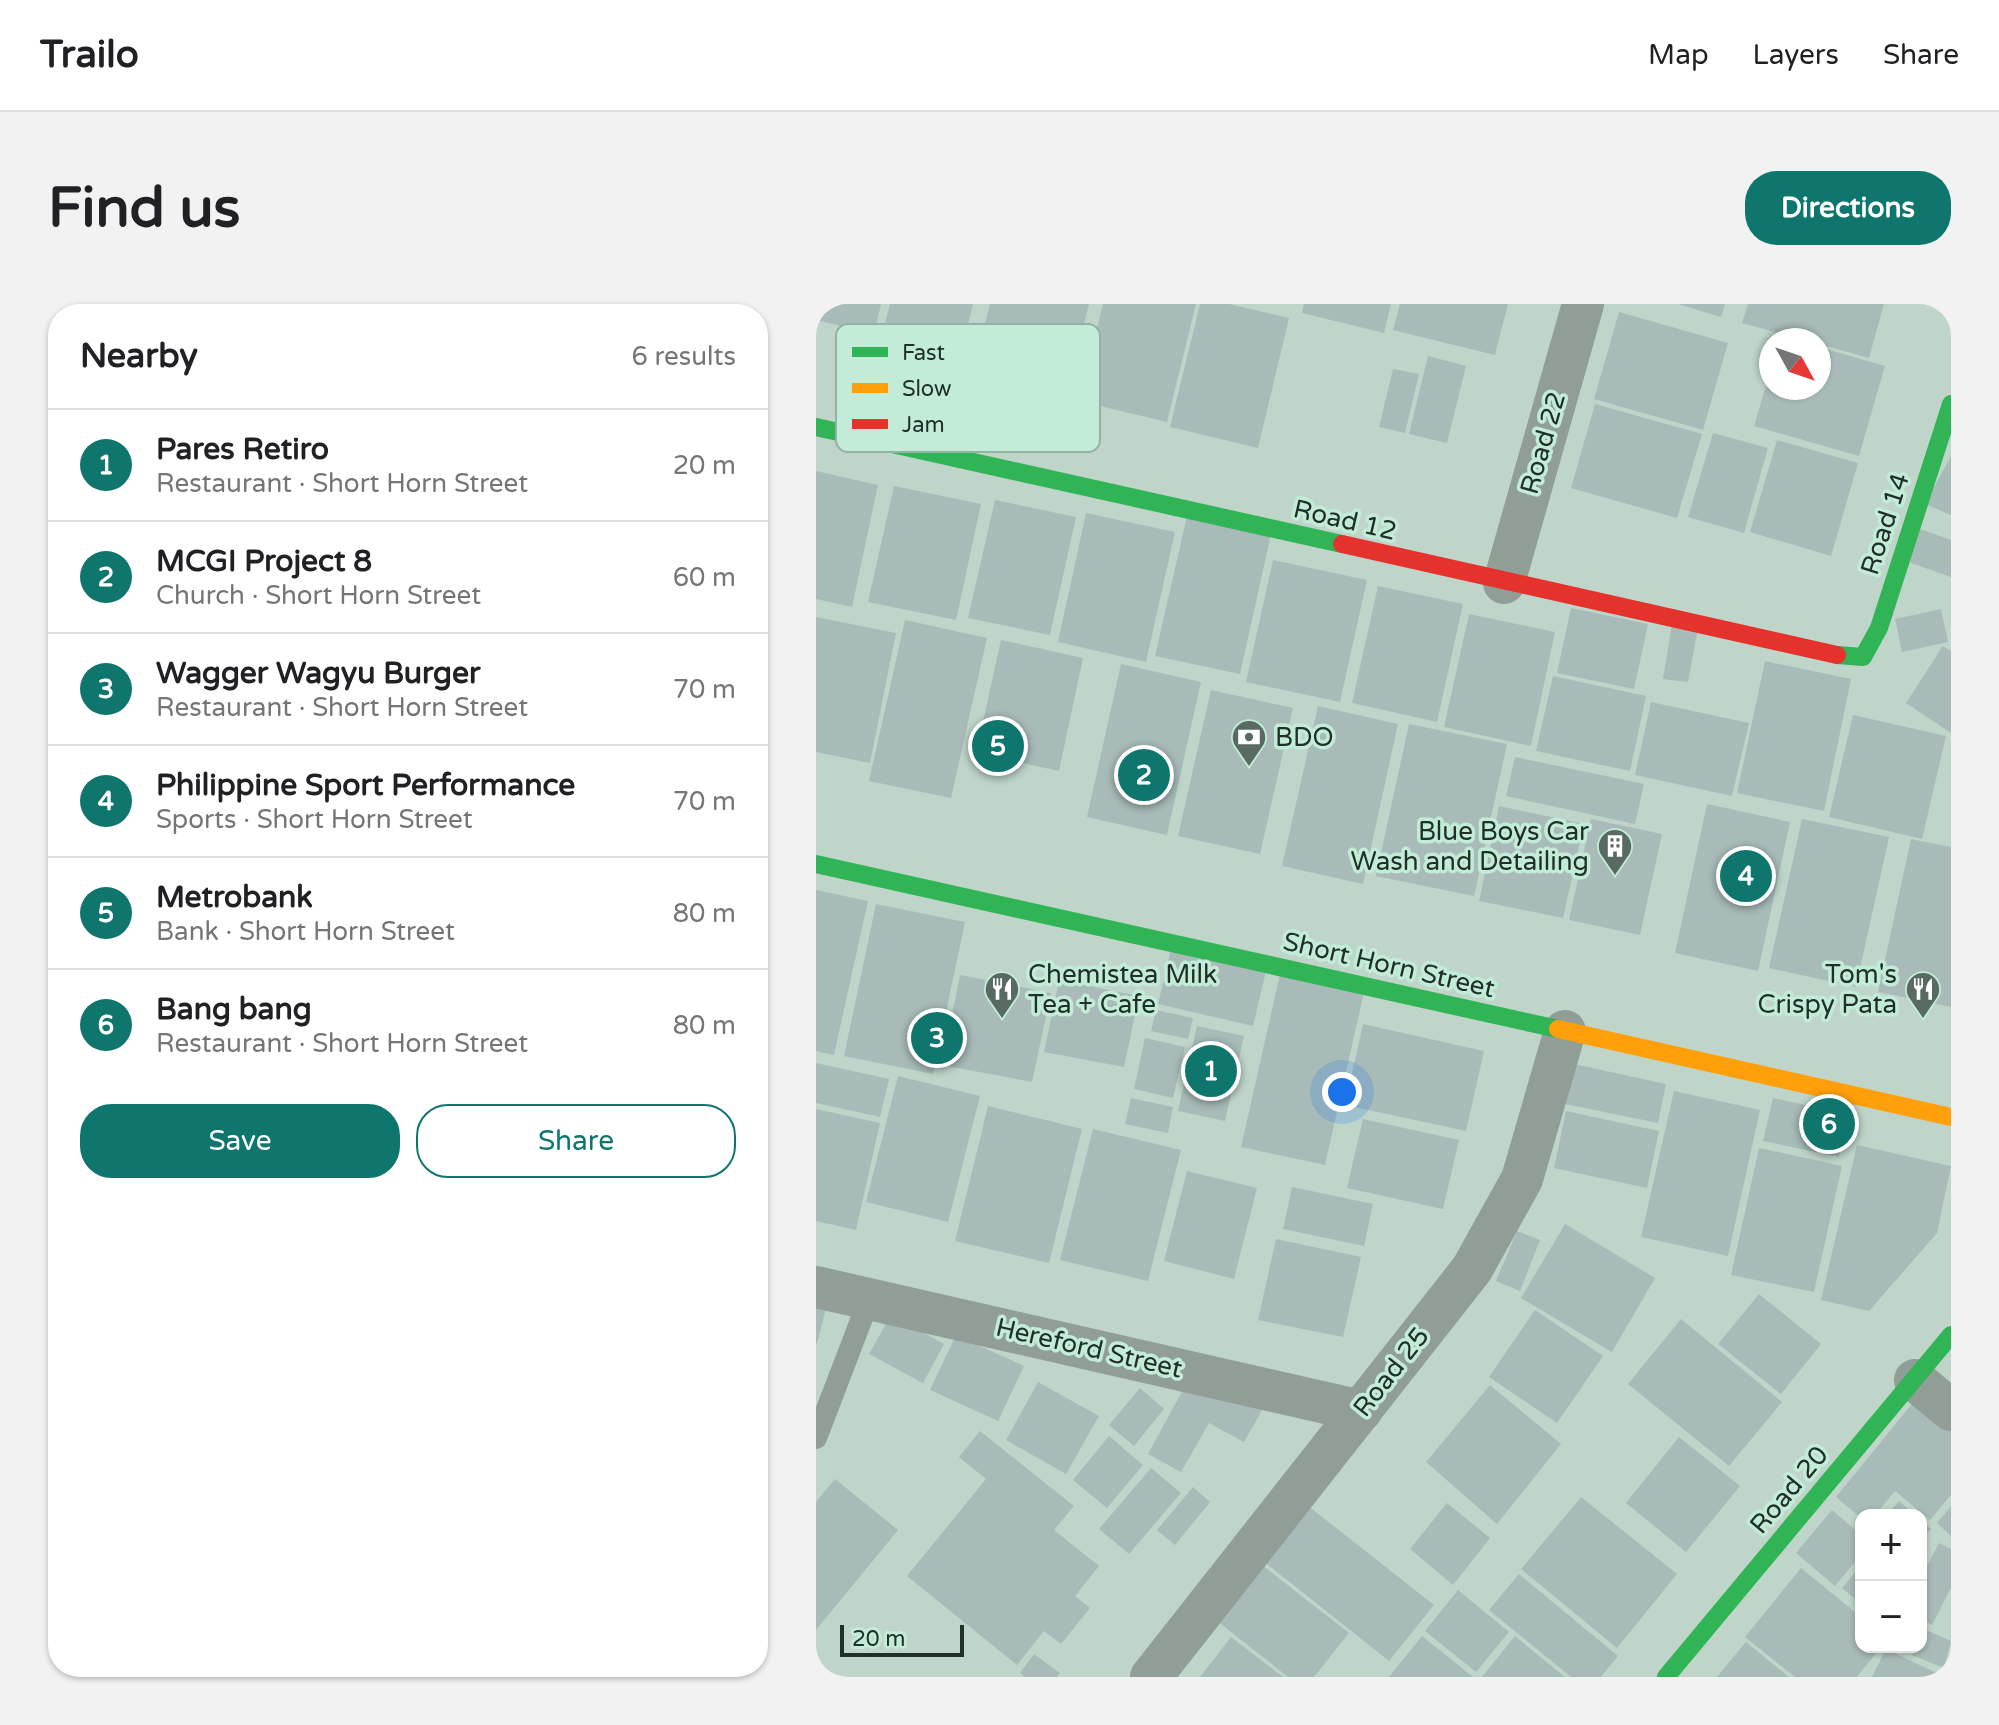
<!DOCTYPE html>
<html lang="en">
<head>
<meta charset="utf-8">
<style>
  :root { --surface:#fff; --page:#f2f2f2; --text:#202124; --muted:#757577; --line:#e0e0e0; --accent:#0f766e }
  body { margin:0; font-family:"Varela Round",sans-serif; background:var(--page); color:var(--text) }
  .controls { position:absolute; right:24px; bottom:24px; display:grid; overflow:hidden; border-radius:16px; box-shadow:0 2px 6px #0004 }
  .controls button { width:72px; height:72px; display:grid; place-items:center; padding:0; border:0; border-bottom:2px solid var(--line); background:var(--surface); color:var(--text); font:40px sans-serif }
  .compass { position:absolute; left:943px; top:24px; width:72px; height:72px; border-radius:50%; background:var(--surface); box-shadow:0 2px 6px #0004; rotate:130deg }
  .scale { position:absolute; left:24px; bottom:20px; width:124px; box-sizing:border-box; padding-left:8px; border:4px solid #203028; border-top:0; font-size:22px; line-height:28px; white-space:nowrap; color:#203028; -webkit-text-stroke:6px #c2ecd7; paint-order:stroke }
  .you { position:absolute; left:526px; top:788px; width:28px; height:28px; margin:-20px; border:6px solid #fff; border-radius:50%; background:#1a73e8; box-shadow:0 0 0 12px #1a73e833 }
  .badge { display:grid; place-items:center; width:52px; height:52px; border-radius:50%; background:var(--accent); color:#fff; font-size:26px; font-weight:700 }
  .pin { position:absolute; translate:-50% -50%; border:4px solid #fff; box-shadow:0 2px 8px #0006 }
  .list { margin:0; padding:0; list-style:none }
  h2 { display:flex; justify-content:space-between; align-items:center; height:104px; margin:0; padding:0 32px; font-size:34px }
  h2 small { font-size:26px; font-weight:400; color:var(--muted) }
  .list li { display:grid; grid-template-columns:52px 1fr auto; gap:24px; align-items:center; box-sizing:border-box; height:112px; padding:0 32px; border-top:2px solid var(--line) }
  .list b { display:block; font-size:30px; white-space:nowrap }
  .list p { margin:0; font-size:26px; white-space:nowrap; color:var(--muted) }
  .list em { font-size:26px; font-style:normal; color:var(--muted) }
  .actions { display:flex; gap:16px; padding:24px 32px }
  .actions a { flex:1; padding:18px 0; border:2px solid var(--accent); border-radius:32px; text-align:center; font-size:28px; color:var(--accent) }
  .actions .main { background:var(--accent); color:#fff }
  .map { position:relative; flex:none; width:1135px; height:1373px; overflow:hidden; border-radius:32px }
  header { display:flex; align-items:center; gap:48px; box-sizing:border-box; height:112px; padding:0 40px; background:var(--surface); border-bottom:2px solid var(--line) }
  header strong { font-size:38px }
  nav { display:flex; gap:44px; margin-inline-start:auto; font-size:28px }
  .intro { display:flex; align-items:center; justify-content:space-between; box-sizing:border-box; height:192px; padding:0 48px }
  h1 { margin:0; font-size:56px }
  .button { padding:20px 36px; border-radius:32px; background:var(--accent); color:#fff; font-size:28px; font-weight:700 }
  main { display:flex; gap:48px; padding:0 48px }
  aside { flex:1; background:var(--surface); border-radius:32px; box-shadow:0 2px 6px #0004 }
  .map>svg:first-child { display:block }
  .building { fill:#a8bbb8 }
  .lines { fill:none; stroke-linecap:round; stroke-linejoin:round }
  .lane { stroke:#919e97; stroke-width:22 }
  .street { stroke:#919e97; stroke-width:42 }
  .fast { stroke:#30b455; stroke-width:18 }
  .slow { stroke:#ff9f0a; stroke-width:18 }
  .jam { stroke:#e5322d; stroke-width:18 }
  .labels { text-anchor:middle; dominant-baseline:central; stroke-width:7; stroke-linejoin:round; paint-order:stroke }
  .street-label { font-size:26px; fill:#203028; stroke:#c2ecd7 }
  .poi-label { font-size:26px; fill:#203028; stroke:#c2ecd7; text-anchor:start }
  .key { fill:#c2ecd7; stroke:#91b4a2; stroke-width:2 }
  .key-label { font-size:22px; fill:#203028 }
</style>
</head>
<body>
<header>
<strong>Trailo</strong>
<nav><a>Map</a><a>Layers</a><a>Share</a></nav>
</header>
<div class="intro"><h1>Find us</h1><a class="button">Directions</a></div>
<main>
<aside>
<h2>Nearby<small>6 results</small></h2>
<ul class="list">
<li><span class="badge">1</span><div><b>Pares Retiro</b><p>Restaurant · Short Horn Street</p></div><em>20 m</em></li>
<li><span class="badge">2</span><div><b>MCGI Project 8</b><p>Church · Short Horn Street</p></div><em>60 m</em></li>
<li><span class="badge">3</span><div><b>Wagger Wagyu Burger</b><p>Restaurant · Short Horn Street</p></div><em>70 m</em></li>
<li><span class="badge">4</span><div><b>Philippine Sport Performance</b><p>Sports · Short Horn Street</p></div><em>70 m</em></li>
<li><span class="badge">5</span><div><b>Metrobank</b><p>Bank · Short Horn Street</p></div><em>80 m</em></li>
<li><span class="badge">6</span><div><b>Bang bang</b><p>Restaurant · Short Horn Street</p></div><em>80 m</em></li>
</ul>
<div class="actions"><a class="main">Save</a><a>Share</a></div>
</aside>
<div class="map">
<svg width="1135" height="1373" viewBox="0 0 1135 1373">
  <rect width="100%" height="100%" fill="#bfd5ca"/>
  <!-- building -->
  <g class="building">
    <polygon points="0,0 65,0 58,30 0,16"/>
    <polygon points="74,0 157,0 145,49 66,31"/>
    <polygon points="174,0 273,0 250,95 156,72"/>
    <polygon points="287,0 380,0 351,118 263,97"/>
    <polygon points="384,0 413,0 473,14 442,144 354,123"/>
    <polygon points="488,0 575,0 568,29 486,9"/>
    <polygon points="584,0 692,0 679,51 577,26"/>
    <polygon points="862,0 909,0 905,13"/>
    <polygon points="932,0 1068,0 1053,54 1003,40 1003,36 988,36 926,19"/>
    <polygon points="803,8 912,39 887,126 778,95"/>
    <polygon points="1003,43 1069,62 1043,152 938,122 954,68 955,84 1003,84"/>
    <polygon points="612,52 650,62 631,139 593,130"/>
    <polygon points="577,65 603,70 589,129 563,123"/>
    <polygon points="779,100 886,130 861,214 755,184"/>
    <polygon points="897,129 952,144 928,229 872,213"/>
    <polygon points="961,136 1042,159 1015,252 934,228"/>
    <polygon points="1135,152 1135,211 1109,200"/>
    <polygon points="0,167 62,181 36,303 0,295"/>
    <polygon points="78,182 165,200 140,316 52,298"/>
    <polygon points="179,196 260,213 234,331 152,314"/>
    <polygon points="270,209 359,228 330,358 242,338"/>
    <polygon points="371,212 455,230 424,370 339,352"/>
    <polygon points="1104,225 1135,236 1135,273 1092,258"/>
    <polygon points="457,256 551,276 524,398 430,378"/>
    <polygon points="562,282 647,300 621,418 536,399"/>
    <polygon points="755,304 832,320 818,385 741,369"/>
    <polygon points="1125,305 1132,338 1086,348 1079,315"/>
    <polygon points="653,310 739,328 715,442 628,423"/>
    <polygon points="0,313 80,329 54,459 0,448"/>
    <polygon points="89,316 171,334 135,494 53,477"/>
    <polygon points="856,320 882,324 872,378 847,375"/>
    <polygon points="185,336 267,354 243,467 160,449"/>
    <polygon points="1127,342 1135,347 1135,429 1090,399"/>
    <polygon points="949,357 1035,375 1008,507 921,489"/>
    <polygon points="305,360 385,378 351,531 271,513"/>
    <polygon points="737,372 830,392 814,467 720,447"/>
    <polygon points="395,386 477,404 444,550 362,532"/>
    <polygon points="835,398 933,419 916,492 819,471"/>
    <polygon points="502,402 582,420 547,580 466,562"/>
    <polygon points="1037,411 1130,432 1106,535 1013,513"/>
    <polygon points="593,420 691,440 658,592 560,572"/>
    <polygon points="699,453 828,480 819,520 690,492"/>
    <polygon points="891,500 974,518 942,667 859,649"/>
    <polygon points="683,502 768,520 747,614 663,597"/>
    <polygon points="775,515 846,530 824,631 753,616"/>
    <polygon points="986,515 1073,533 1040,683 953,664"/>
    <polygon points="1095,535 1135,543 1135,703 1062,688"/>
    <polygon points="0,586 52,597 18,751 0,747"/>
    <polygon points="60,600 149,618 117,770 28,752"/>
    <polygon points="356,641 451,663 437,722 342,700"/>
    <polygon points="464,670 548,688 509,861 425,843"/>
    <polygon points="144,671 235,689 216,778 126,761"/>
    <polygon points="243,676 323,692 308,763 228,748"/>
    <polygon points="340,706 377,714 372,735 335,727"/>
    <polygon points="547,720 668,747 650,827 529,801"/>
    <polygon points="381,722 428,732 409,817 362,807"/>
    <polygon points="329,734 369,743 357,794 318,785"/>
    <polygon points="0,759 73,775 64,813 0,799"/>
    <polygon points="758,760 850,780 842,819 749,800"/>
    <polygon points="82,772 164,792 132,918 50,898"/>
    <polygon points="858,787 944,806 912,952 825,933"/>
    <polygon points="315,794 357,803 352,829 309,820"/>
    <polygon points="957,794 1032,810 1023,853 947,837"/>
    <polygon points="172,802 266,825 233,959 139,937"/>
    <polygon points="0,805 64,819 40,926 0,917"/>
    <polygon points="750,807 843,827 831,884 738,864"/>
    <polygon points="547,815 643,836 627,905 531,884"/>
    <polygon points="277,825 365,846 332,977 244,956"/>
    <polygon points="1041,841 1135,862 1121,929 1053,1007 1005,996"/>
    <polygon points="943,844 1026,862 998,988 915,971"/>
    <polygon points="371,867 441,884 418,975 348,957"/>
    <polygon points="476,883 557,900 548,942 467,925"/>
    <polygon points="749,920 839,974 796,1048 705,994"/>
    <polygon points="701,927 724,936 704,987 680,977"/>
    <polygon points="460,935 545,953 527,1033 442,1016"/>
    <polygon points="0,985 14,988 1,1040 0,1039"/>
    <polygon points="943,990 1005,1040 965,1090 902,1040"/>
    <polygon points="719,1006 787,1052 741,1119 673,1073"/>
    <polygon points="75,1011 128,1040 107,1079 53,1050"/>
    <polygon points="865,1015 966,1098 913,1162 812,1080"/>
    <polygon points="140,1031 208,1062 182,1117 114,1086"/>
    <polygon points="374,1073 448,1103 428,1138 393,1119 365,1168 332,1150"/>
    <polygon points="222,1078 283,1112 250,1170 190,1136"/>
    <polygon points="1113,1079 1135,1097 1135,1191 1114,1216 1079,1187 1059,1211 1045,1214 1020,1193"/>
    <polygon points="674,1081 745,1140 681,1220 610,1158"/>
    <polygon points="324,1084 348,1105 318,1142 293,1121"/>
    <polygon points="164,1127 258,1202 238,1226 283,1262 259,1292 274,1304 245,1340 228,1327 201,1361 91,1272 170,1175 143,1153"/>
    <polygon points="293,1132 327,1161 291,1204 257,1176"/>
    <polygon points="863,1133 924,1182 870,1248 810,1199"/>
    <polygon points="335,1164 365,1189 313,1250 283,1225"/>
    <polygon points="19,1175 82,1226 0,1326 0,1198"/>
    <polygon points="377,1183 394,1198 359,1241 341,1226"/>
    <polygon points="765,1193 861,1270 801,1344 705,1265"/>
    <polygon points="1083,1197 1099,1211 1071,1211"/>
    <polygon points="631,1199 674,1234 637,1281 594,1245"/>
    <polygon points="491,1201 618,1301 573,1357 447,1257"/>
    <polygon points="1135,1202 1135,1232 1121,1219"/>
    <polygon points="1016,1206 1045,1231 1045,1251 1019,1282 980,1249"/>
    <polygon points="1105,1216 1115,1225 1105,1237"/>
    <polygon points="1123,1239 1135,1245 1135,1284 1116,1321 1105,1315 1105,1274"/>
    <polygon points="441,1257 533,1329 498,1373 472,1373 396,1313"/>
    <polygon points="1045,1261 1045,1300 1026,1284"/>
    <polygon points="985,1264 1045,1313 1045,1343 1065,1343 1041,1373 979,1373 929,1333"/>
    <polygon points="703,1270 802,1352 785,1373 755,1373 673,1306"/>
    <polygon points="642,1286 693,1328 660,1368 609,1327"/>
    <polygon points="1108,1325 1135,1337 1128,1364 1096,1351 1100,1343 1105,1343"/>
    <polygon points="606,1332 657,1373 573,1373"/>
    <polygon points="699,1332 749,1373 666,1373"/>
    <polygon points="415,1333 467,1373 384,1373"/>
    <polygon points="930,1338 973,1373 901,1373"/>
    <polygon points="1070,1345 1129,1373 1056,1373"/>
    <polygon points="218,1350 244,1369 241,1373 209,1373 204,1369"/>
  </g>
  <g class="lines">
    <!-- lane -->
    <polyline class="lane" points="0,1134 54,993"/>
    <!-- street -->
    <g class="street">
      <polyline points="688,279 767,0"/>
      <polyline points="0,983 545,1107"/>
      <polyline points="1099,1076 1135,1106"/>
      <polyline points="335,1373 656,965 706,875 749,727"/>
    </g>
    <!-- fast -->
    <g class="fast">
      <polyline points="0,123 526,240"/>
      <polyline points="1021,351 1047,353 1063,324 1135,100"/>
      <polyline points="0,560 742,725"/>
      <polyline points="850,1373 1135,1031"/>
    </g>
    <!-- slow -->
    <polyline class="slow" points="742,725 1135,813"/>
    <!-- jam -->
    <polyline class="jam" points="526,240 1021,351"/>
  </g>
  <!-- icons -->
  <defs>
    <g id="bank-pin" transform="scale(1.8)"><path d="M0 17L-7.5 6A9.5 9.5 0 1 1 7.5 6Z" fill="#586a61" stroke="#c2ecd7"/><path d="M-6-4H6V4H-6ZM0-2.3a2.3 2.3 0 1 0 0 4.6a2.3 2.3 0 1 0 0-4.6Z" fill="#fff"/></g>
    <g id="building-pin" transform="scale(1.8)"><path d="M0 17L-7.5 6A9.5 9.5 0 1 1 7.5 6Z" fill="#586a61" stroke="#c2ecd7"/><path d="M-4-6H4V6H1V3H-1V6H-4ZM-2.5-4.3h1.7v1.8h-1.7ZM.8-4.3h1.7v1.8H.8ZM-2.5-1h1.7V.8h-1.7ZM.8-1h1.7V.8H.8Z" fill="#fff"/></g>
    <g id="restaurant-pin" transform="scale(1.8)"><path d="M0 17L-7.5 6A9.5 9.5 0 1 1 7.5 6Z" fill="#586a61" stroke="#c2ecd7"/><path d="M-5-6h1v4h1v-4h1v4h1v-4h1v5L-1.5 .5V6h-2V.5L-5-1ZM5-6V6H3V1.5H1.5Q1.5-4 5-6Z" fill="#fff"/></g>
  </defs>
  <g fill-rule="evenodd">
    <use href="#bank-pin" x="433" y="433"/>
    <use href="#building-pin" x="799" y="542"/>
    <use href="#restaurant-pin" x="186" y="685"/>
    <use href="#restaurant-pin" x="1107" y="685"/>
  </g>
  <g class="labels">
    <!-- street labels -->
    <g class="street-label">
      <text transform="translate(727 139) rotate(-74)">Road 22</text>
      <text transform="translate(529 216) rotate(13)">Road 12</text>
      <text transform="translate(1069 220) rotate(-72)">Road 14</text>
      <text transform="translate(573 661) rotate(13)">Short Horn Street</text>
      <text transform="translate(273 1044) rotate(13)">Hereford Street</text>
      <text transform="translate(575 1068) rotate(-52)">Road 25</text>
      <text transform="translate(973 1186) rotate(-50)">Road 20</text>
    </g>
    <!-- poi labels -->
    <g class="poi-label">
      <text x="459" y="433">BDO</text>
      <text x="773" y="527" text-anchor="end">Blue Boys Car<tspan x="773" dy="30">Wash and Detailing</tspan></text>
      <text x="212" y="670">Chemistea Milk<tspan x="212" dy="30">Tea + Cafe</tspan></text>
      <text x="1081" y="670" text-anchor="end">Tom's<tspan x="1081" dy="30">Crispy Pata</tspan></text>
    </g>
  </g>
  <!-- legend -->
  <rect x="20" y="20" width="264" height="128" rx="12" class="key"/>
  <rect x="36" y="43" width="36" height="10" fill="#30b455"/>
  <rect x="36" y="79" width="36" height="10" fill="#ff9f0a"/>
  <rect x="36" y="115" width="36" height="10" fill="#e5322d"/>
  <g class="key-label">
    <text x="86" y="56">Fast</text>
    <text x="86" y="92">Slow</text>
    <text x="86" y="128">Jam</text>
  </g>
</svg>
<div class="controls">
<button>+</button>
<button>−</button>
</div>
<svg class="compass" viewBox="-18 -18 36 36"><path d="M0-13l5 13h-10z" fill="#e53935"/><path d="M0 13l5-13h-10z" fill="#757577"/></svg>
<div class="scale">20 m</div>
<div class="you"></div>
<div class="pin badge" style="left:395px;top:767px">1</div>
<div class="pin badge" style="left:328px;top:471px">2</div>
<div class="pin badge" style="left:121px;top:734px">3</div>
<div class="pin badge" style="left:930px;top:572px">4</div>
<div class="pin badge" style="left:182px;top:442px">5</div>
<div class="pin badge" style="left:1013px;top:820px">6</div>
</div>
</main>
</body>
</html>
